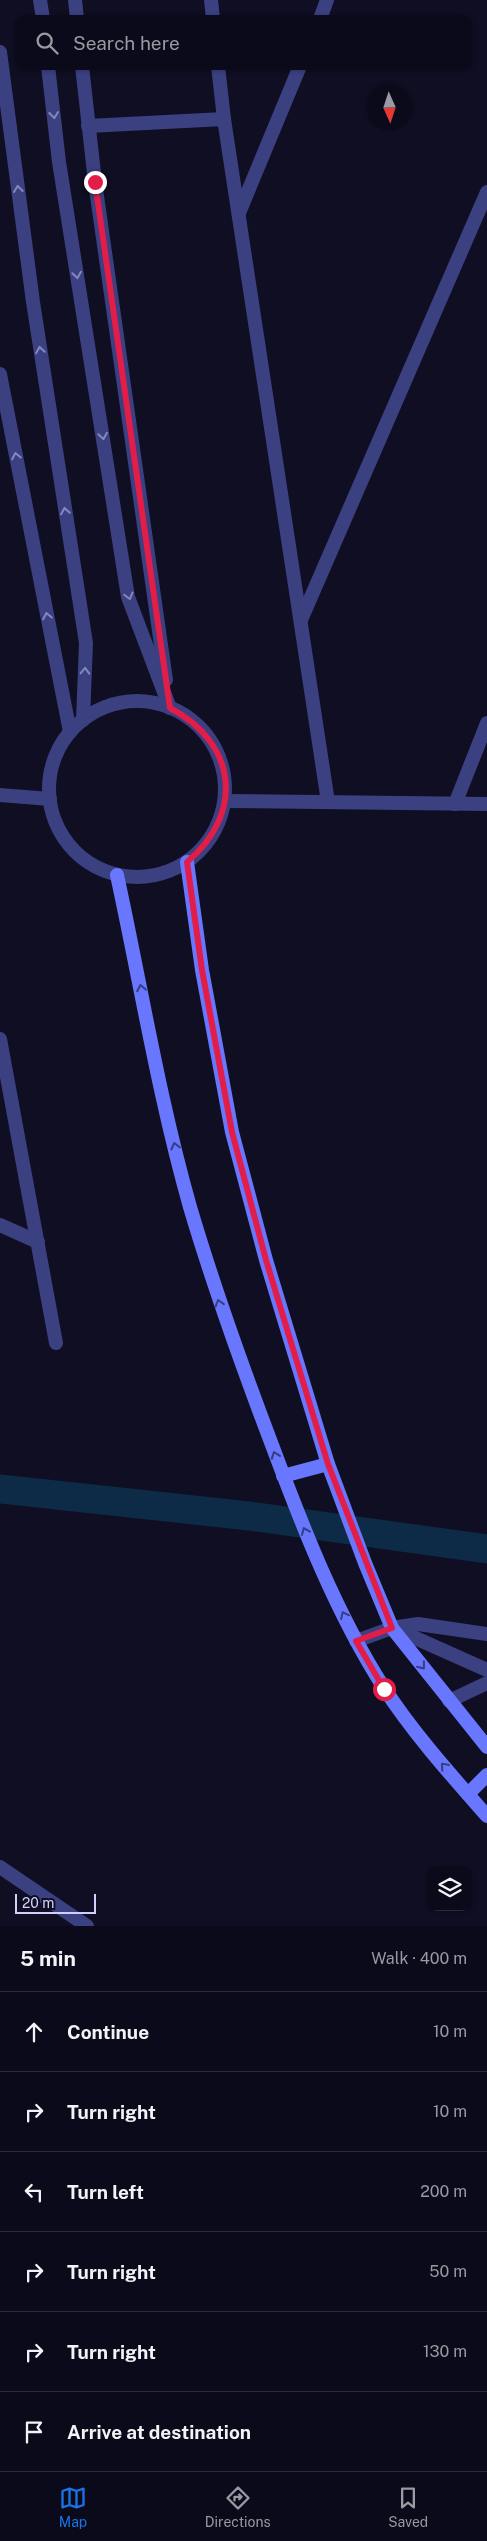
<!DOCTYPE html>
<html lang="en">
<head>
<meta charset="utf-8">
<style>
  :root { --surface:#0b0a1a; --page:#141323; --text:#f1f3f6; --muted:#9a9aa2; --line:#2b2b39; --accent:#1a73e8 }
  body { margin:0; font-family:"Public Sans",sans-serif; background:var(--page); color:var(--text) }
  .controls { position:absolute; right:15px; bottom:15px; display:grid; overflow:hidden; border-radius:10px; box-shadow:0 1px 4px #0004 }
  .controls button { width:45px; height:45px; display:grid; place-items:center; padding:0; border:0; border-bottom:1px solid var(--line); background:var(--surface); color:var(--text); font:25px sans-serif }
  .compass { position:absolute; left:367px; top:85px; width:45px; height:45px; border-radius:50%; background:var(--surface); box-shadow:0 1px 4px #0004; rotate:177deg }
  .scale { position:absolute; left:15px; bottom:12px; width:81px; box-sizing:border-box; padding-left:5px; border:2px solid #d0d0fe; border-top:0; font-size:14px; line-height:18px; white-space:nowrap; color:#d0d0fe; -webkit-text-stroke:4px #0f0e22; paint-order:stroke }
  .stop { position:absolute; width:15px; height:15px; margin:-11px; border:4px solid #e11d48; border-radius:50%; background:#fff }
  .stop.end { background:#e11d48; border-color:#fff; box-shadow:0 1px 5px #0008 }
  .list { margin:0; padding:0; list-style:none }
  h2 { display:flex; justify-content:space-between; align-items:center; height:65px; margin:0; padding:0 20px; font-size:21px }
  h2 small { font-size:16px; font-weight:400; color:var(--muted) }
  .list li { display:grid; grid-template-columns:32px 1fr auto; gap:15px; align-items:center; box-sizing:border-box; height:80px; padding:0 20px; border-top:1px solid var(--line) }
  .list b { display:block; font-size:19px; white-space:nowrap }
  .list em { font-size:16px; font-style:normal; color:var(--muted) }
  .icon { flex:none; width:28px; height:28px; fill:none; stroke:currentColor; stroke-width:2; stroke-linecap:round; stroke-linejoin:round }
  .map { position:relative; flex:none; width:487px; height:1926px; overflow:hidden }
  .search { position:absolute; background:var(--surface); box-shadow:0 1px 4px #0004; left:15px; right:15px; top:15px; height:55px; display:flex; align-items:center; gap:12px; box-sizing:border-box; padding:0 18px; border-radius:10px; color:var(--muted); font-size:19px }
  .sheet { height:545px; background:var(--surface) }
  nav { display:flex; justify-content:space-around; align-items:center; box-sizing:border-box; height:70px; border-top:1px solid var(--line); background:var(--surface); font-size:14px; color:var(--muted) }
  nav a { display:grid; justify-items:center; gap:2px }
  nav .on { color:var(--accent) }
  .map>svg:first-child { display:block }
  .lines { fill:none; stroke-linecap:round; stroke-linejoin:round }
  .canal { stroke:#0d2b47; stroke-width:29 }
  .minor { stroke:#3a4080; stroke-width:14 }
  .secondary { stroke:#6877fd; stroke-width:14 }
  .oneway { stroke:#8588bf }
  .oneway2 { stroke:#373d85 }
  .route { stroke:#e11d48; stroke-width:6 }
</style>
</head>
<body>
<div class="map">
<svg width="487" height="1926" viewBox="0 0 487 1926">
  <rect width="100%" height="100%" fill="#0f0e22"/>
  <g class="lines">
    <!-- canal -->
    <polyline class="canal" points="0,1489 249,1516 487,1549"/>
    <!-- minor -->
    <g class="minor">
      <polyline points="40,0 43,19"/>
      <polyline points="75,0 77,19"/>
      <polyline points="211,0 213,19"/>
      <polyline points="320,19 327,0"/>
      <polyline points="0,52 33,302 86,643 83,720"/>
      <polyline points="48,66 59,162 128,597 170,708"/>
      <polyline points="82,66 95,182 166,680"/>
      <polyline points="218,66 224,119 328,802"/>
      <polyline points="88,126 224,119"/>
      <polyline points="239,213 300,66"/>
      <polyline points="0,374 70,732"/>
      <polyline points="301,620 487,192"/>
      <circle cx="137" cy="789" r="88"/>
      <polyline points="0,795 50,799"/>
      <polyline points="225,801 487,804"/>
      <polyline points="455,804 487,723"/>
      <polyline points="0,1039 56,1343"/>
      <polyline points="0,1225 38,1242"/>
      <polyline points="393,1628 487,1670"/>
      <polyline points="356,1641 392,1628 418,1624 487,1634"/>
      <polyline points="449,1701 487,1683"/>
      <polyline points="0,1867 87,1926"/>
    </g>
    <!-- secondary -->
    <g class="secondary">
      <polyline points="187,862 202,970 232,1132 266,1260 328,1464 365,1563 392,1628 487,1747"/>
      <path d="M117,875C141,986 159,1098 190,1207C214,1288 242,1366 272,1445C303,1528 336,1613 384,1688C414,1734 451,1775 487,1816"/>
      <polyline points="283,1476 328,1464"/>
      <polyline points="468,1794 487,1775"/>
    </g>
  </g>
  <!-- one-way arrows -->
  <defs><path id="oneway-chevron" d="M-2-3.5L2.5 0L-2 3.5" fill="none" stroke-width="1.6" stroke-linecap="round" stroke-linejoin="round" transform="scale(1.25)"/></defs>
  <g class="oneway">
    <use href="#oneway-chevron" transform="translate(54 115) rotate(83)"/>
    <use href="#oneway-chevron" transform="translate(18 189) rotate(-97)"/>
    <use href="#oneway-chevron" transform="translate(77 275) rotate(81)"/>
    <use href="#oneway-chevron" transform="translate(40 350) rotate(-99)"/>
    <use href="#oneway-chevron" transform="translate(103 436) rotate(81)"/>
    <use href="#oneway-chevron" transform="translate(16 456) rotate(-101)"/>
    <use href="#oneway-chevron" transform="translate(65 511) rotate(-99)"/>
    <use href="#oneway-chevron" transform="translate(129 596) rotate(75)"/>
    <use href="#oneway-chevron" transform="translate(47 616) rotate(-101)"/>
    <use href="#oneway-chevron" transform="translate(85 671) rotate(-88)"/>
  </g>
  <g class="oneway2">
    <use href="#oneway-chevron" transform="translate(141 988) rotate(-101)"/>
    <use href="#oneway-chevron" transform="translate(175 1146) rotate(-104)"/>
    <use href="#oneway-chevron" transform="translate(219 1303) rotate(-107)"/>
    <use href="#oneway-chevron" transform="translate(275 1455) rotate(-110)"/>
    <use href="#oneway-chevron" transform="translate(305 1531) rotate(-113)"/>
    <use href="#oneway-chevron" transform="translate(344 1615) rotate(-116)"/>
    <use href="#oneway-chevron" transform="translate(422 1666) rotate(52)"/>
    <use href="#oneway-chevron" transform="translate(444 1766) rotate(-131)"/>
  </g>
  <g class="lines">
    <!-- route -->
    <path class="route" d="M95,182L170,708C237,743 245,813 187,862L202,970L232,1132L266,1260L328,1464L392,1628L356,1641L384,1689"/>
  </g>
</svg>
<div class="controls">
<button><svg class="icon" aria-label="layers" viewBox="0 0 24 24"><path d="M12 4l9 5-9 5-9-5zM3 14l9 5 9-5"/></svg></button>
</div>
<svg class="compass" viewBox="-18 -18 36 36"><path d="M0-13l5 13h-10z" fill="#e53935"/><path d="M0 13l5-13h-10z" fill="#9a9aa2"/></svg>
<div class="scale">20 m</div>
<div class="stop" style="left:384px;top:1689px"></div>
<div class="stop end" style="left:95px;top:182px"></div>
<div class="search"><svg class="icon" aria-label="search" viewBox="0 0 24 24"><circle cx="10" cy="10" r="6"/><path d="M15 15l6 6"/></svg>Search here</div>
</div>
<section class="sheet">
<h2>5 min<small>Walk · 400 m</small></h2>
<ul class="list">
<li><svg class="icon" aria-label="ahead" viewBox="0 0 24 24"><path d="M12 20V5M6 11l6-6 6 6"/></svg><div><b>Continue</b></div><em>10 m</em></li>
<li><svg class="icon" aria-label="right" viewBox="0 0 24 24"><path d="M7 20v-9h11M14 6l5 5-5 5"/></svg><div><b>Turn right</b></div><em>10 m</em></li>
<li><svg class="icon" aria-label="left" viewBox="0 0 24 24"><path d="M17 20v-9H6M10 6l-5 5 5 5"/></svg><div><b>Turn left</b></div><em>200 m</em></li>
<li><svg class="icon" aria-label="right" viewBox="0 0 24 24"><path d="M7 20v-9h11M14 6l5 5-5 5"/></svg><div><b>Turn right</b></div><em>50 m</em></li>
<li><svg class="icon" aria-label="right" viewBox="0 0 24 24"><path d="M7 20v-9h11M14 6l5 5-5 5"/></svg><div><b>Turn right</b></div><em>130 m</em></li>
<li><svg class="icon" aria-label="arrive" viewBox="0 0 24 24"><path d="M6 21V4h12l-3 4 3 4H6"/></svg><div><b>Arrive at destination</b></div></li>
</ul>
</section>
<nav>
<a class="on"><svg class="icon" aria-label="map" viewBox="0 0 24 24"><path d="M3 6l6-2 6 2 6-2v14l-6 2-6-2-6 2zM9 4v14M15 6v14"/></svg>Map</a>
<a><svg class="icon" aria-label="directions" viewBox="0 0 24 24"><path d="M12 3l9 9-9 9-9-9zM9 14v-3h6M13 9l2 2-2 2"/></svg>Directions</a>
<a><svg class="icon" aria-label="saved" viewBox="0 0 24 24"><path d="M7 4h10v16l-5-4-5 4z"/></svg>Saved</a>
</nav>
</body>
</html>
